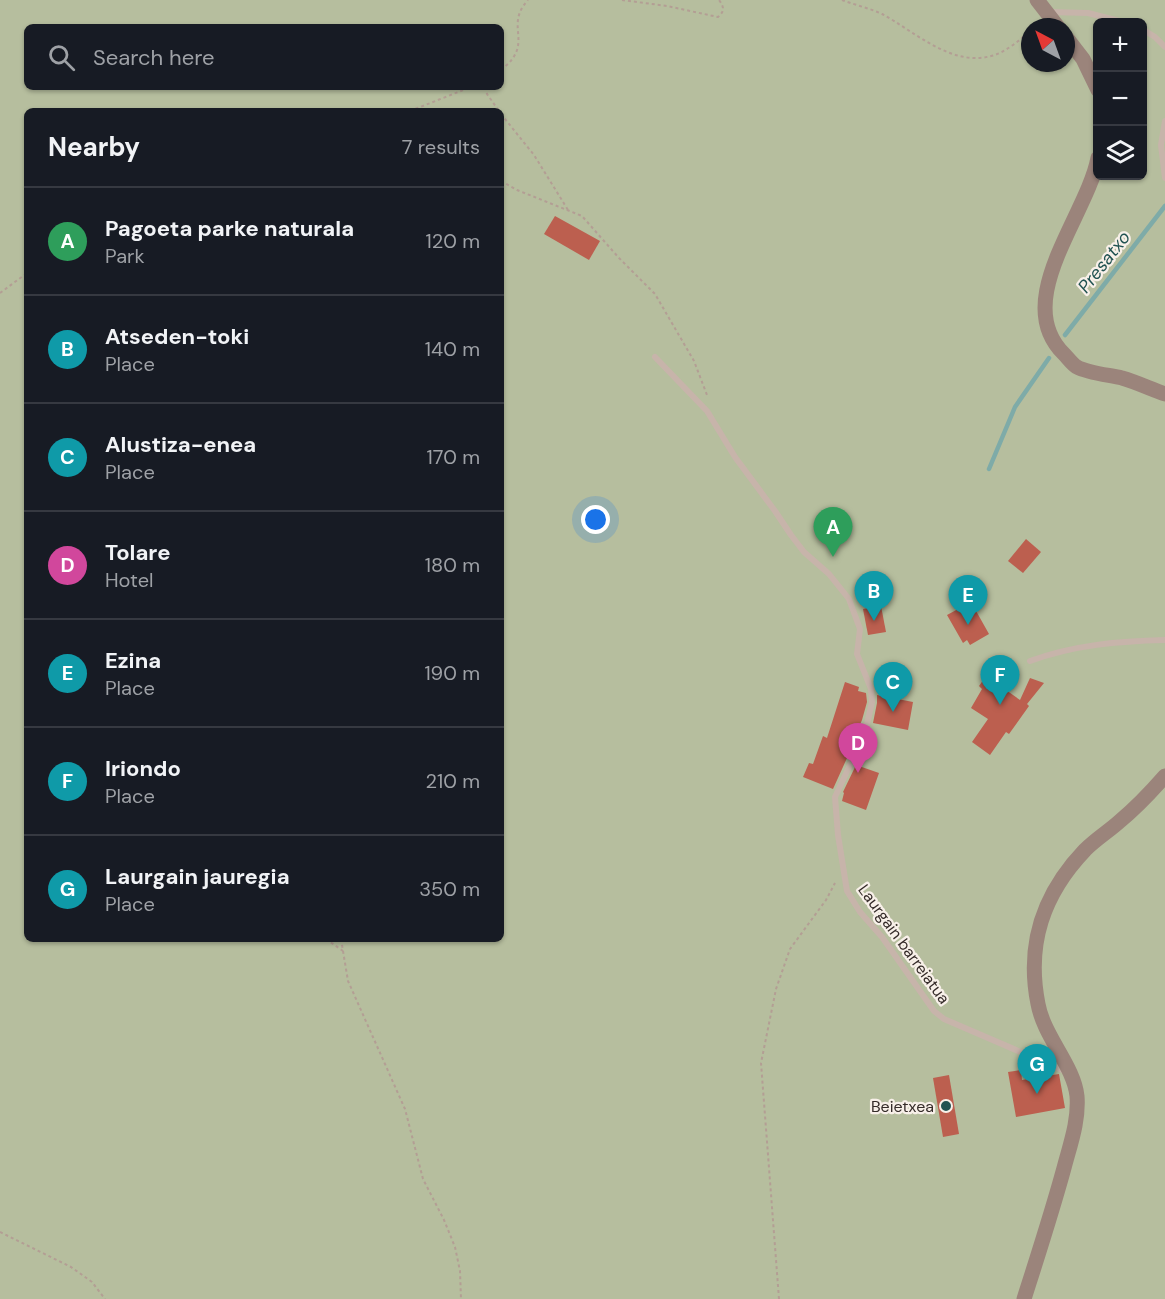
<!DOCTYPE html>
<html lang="en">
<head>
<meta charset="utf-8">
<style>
  :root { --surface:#171b24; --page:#20242c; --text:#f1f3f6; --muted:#9ea1a6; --line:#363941; --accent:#7c3aed }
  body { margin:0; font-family:"DM Sans",sans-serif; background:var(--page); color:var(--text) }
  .controls { position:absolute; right:18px; top:18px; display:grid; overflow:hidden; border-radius:9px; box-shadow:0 2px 4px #0004 }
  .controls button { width:54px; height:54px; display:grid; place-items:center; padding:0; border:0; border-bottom:2px solid var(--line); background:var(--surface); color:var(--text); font:30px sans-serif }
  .compass { position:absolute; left:1021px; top:18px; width:54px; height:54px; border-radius:50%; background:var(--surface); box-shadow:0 2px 4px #0004; rotate:319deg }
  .you { position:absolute; left:596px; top:520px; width:21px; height:21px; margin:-15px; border:4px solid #fff; border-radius:50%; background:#1a73e8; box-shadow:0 0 0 9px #1a73e833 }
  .badge { display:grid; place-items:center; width:39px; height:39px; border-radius:50%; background:var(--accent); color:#fff; font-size:20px; font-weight:700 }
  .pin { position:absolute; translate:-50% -50px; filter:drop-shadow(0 2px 3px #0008) }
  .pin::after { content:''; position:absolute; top:32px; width:21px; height:18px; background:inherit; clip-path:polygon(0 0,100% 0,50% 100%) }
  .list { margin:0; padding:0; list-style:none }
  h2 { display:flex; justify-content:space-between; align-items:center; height:78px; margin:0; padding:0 24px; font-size:26px }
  h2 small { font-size:20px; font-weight:400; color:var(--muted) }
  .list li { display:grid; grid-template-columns:39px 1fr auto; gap:18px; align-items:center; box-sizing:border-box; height:108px; padding:0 24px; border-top:2px solid var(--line) }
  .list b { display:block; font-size:22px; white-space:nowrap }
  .list p { margin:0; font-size:20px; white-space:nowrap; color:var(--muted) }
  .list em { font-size:20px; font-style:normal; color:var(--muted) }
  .icon { flex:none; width:33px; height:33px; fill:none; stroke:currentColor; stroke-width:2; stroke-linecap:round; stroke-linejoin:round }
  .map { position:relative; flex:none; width:1165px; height:1299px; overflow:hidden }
  .search { position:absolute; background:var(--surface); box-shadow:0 2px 4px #0004; left:24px; top:24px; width:480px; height:66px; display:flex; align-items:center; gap:15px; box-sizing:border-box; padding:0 21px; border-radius:9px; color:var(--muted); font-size:22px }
  .panel { position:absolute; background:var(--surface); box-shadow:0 2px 4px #0004; left:24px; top:108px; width:480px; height:834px; border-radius:9px }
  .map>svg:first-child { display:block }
  .green { fill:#b6be9e; fill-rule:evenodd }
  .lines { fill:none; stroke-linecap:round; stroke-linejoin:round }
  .stream { stroke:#7eaba8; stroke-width:4.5 }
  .building { fill:#bc5f4f }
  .path { stroke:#b39e94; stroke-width:2; stroke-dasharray:3 3; stroke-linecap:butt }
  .lane { stroke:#c7b4aa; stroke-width:6 }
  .secondary { stroke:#9b847b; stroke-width:15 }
  .poi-dot { fill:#225352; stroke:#f8f0e9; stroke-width:2 }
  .labels { text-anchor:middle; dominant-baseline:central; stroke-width:4.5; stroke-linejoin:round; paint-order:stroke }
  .street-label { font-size:16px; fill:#352b29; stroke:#f8f0e9 }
  .poi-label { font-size:16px; fill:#352b29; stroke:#f8f0e9; text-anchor:end }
  .water-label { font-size:18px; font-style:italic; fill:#225352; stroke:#f8f0e9 }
</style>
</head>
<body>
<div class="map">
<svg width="1165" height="1299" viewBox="0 0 1165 1299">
  <rect width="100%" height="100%" fill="#f0e5dd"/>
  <!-- green -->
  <path class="green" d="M0,0H1165V1299H0ZM1098,22H1142V176H1098ZM27,27H501V87H27ZM1030,27H1066V63H1030ZM27,111H501V939H27Z"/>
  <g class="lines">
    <!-- stream -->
    <g class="stream">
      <polyline points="1065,335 1165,206"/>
      <polyline points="989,469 1015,407 1049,358"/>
    </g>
  </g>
  <!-- building -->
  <g class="building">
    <polygon points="555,216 600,241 589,260 544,234"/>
    <polygon points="1026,539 1041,552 1023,573 1008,561"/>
    <polygon points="971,602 989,634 970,645 967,640 963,643 947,615"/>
    <polygon points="881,606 886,632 868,635 863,609"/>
    <polygon points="986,676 1020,700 1030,678 1044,683 1027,704 1029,706 1009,734 1006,732 990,755 972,742 988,719 971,708 982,689 979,686"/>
    <polygon points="845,682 859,687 858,691 866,693 867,702 862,720 850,747 852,747 833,789 803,777 809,763 813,764 823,736 827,738"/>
    <polygon points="877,695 913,702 908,730 873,723 877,703"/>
    <polygon points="856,765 879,773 866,810 842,801 844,793 843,792"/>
    <polygon points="1021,1070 1022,1080 1059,1074 1065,1108 1016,1117 1008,1072"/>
    <polygon points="949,1075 959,1134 943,1137 933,1078"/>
  </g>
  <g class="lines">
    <!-- path -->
    <g class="path">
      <path d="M622,0L667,6L718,17C725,11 724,7 719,0"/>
      <path d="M842,0C855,5 869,8 882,14C914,31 951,67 991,56C1005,53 1019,40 1030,32"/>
      <path d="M501,70C536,43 503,27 528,0"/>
      <polyline points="486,87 487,94 499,111"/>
      <polyline points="410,111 471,87"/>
      <polyline points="501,114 534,155 568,210"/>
      <polyline points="501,181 517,190 582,216 619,258 655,294 694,361 707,395"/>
      <polyline points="0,293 27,273"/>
      <polyline points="326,939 343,951"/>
      <polyline points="341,939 348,981 405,1109 423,1179 444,1220 455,1247 460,1271 461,1299"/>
      <polyline points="0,1232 71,1267 92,1282 105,1299"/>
      <polyline points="779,1299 761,1063 776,989 790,949 826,900 835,883"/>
    </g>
    <!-- lane -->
    <g class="lane">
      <polyline points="1050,12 1088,13 1123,22"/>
      <polyline points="1142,29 1155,37 1165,47"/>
      <polyline points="1165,121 1161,145 1165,178"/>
      <polyline points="655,357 707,411 735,457 775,511 791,535 804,552 829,574 849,599 860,629 857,654 871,689 872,702 865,733 835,797 838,835 847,891 860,912 882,937 934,1011 944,1019 1067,1072"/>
      <path d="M1030,661C1074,645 1119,641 1165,640"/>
    </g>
    <!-- secondary -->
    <g class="secondary">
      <polyline points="1037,0 1058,27"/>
      <polyline points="1066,37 1083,59 1098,90"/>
      <path d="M1098,158C1087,216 1010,301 1064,354C1068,358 1072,364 1077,367C1088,373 1109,375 1122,378C1136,382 1151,389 1165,394"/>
      <path d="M1024,1299C1038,1255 1052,1212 1064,1168C1070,1145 1079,1121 1077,1096C1074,1066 1044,1037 1038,1004C1026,944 1043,894 1085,850C1096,839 1109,831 1120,821C1137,807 1151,792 1165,776"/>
    </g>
  </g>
  <!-- markers -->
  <circle class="poi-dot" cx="946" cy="1106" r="6"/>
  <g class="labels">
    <!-- street labels -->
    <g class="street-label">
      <text transform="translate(904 944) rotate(54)">Laurgain barreiatua</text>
    </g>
    <!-- poi labels -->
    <g class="poi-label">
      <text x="934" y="1106">Beietxea</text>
    </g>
    <!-- water labels -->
    <g class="water-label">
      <text transform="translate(1104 262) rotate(-52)">Presatxo</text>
    </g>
  </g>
</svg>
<div class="controls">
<button>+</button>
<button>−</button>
<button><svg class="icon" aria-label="layers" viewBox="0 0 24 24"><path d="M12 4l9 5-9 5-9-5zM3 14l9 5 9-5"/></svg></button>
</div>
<svg class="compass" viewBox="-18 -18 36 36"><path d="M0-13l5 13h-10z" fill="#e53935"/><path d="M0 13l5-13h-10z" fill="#9ea1a6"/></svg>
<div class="you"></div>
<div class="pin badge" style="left:833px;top:557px;background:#2e9e5b">A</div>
<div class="pin badge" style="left:874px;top:621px;background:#0f9aa8">B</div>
<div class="pin badge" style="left:893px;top:712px;background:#0f9aa8">C</div>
<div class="pin badge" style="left:858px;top:773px;background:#d1479c">D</div>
<div class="pin badge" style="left:968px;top:625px;background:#0f9aa8">E</div>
<div class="pin badge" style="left:1000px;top:705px;background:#0f9aa8">F</div>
<div class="pin badge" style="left:1037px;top:1094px;background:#0f9aa8">G</div>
<div class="search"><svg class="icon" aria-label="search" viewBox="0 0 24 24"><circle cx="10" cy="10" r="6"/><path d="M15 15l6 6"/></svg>Search here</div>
<section class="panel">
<h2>Nearby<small>7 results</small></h2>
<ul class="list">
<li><span class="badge" style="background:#2e9e5b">A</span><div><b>Pagoeta parke naturala</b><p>Park</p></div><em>120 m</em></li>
<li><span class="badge" style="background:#0f9aa8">B</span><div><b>Atseden-toki</b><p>Place</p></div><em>140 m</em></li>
<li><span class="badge" style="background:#0f9aa8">C</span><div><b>Alustiza-enea</b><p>Place</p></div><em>170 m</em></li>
<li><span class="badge" style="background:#d1479c">D</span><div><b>Tolare</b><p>Hotel</p></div><em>180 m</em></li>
<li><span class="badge" style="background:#0f9aa8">E</span><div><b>Ezina</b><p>Place</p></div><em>190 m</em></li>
<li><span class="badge" style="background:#0f9aa8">F</span><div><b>Iriondo</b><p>Place</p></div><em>210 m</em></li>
<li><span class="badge" style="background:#0f9aa8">G</span><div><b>Laurgain jauregia</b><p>Place</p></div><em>350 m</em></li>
</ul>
</section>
</div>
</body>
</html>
